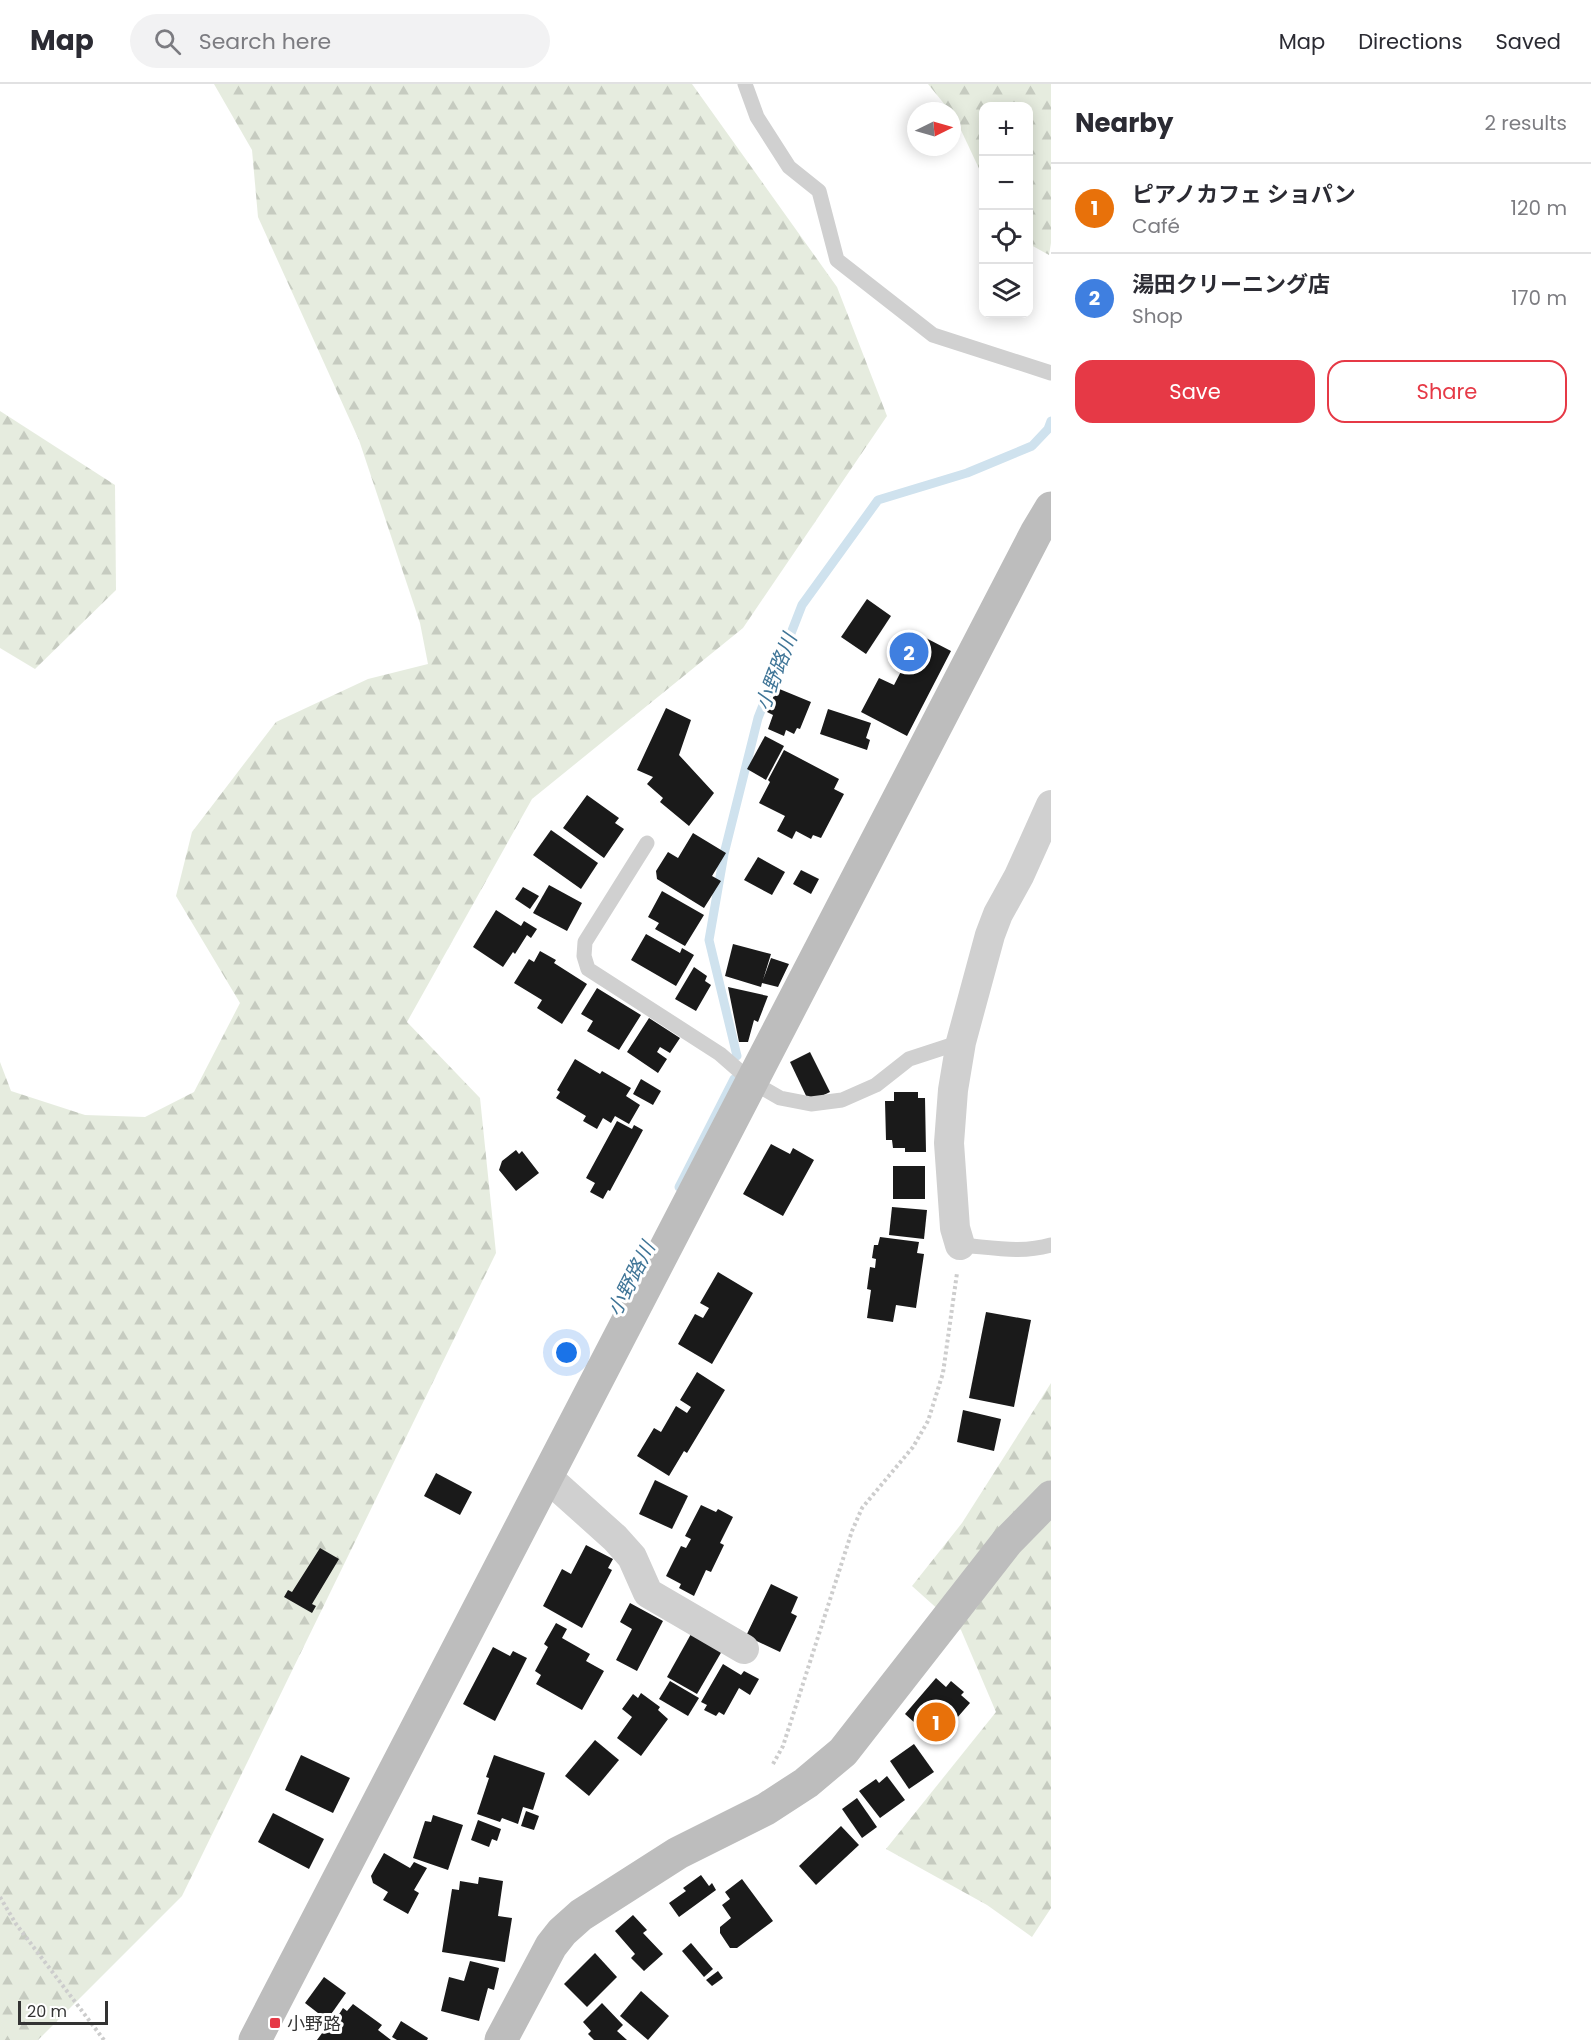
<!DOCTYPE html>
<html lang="en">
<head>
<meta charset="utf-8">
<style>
  :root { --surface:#fff; --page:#f2f2f3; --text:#2b2b33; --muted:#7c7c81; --line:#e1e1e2; --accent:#e63946 }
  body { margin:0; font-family:Poppins,"Noto Sans JP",sans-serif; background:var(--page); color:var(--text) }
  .controls { position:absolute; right:18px; top:18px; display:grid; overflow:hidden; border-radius:12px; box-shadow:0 3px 15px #0003 }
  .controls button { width:54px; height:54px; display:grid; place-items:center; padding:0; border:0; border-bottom:2px solid var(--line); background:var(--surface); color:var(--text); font:30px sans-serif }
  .compass { position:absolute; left:907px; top:18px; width:54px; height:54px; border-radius:50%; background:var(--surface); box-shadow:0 3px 15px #0003; rotate:85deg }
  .scale { position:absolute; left:18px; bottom:15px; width:90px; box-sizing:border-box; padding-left:6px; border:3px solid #333; border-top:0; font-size:16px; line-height:21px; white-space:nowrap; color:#333; -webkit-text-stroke:4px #fff; paint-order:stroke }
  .you { position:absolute; left:567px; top:1269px; width:21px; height:21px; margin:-15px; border:4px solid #fff; border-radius:50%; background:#1a73e8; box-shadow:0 0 0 9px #1a73e833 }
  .badge { display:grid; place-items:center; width:39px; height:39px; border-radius:50%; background:var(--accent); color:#fff; font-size:20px; font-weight:700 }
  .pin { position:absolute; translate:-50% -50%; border:3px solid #fff; box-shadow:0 2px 6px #0006 }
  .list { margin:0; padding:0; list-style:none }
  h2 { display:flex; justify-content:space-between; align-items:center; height:78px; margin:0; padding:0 24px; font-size:26px }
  h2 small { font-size:20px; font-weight:400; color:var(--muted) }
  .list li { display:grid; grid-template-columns:39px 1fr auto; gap:18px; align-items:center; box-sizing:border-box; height:90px; padding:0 24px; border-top:2px solid var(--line) }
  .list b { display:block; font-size:22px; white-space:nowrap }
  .list p { margin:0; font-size:20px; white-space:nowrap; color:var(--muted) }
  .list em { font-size:20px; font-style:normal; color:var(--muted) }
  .actions { display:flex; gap:12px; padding:18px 24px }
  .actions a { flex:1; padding:14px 0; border:2px solid var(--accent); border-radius:18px; text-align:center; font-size:21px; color:var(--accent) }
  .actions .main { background:var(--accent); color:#fff }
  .icon { flex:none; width:33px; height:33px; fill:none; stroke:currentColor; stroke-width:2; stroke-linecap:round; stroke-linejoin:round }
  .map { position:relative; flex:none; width:1051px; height:1956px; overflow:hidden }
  header { display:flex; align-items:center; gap:36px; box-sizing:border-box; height:84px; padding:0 30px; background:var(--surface); border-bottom:2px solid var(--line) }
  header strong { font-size:28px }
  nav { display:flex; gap:33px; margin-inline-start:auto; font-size:21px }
  .search { width:420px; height:54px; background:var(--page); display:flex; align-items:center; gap:15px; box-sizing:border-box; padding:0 21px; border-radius:33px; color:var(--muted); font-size:22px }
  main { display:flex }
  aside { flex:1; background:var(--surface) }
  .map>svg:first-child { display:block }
  .forest { fill:url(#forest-firs) }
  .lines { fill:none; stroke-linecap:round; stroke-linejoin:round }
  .stream { stroke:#cfe2ee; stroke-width:9 }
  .building { fill:#1a1a1a }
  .path { stroke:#cdcdcd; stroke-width:4; stroke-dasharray:3 3; stroke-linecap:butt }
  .lane { stroke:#d0d0d0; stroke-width:15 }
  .street { stroke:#d0d0d0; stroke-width:30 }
  .secondary { stroke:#bdbdbd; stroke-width:33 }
  .poi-dot { fill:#e63946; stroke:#fff; stroke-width:2 }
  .labels { text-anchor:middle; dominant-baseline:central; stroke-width:6; stroke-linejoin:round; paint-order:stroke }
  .poi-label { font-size:18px; fill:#333; stroke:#fff; text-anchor:start }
  .water-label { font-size:20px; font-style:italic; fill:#3f7597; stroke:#fff }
</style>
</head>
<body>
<header>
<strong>Map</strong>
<div class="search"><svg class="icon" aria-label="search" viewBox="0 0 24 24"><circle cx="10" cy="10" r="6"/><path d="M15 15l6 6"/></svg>Search here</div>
<nav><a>Map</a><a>Directions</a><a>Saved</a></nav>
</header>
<main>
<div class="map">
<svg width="1051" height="1956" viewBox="0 0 1051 1956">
  <defs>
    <pattern id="forest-firs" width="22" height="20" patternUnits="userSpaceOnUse" patternTransform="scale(1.5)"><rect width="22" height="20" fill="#e6ecdf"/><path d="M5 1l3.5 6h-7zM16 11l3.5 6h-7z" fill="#c6cbc0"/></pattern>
  </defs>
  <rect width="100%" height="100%" fill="#fff"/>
  <!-- forest -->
  <g class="forest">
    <polygon points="214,0 692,0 837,203 887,332 743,544 532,715 407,938 480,1014 496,1169 182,1812 38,1956 0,1956 0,978 11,1007 85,1031 145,1033 194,1008 240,919 176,812 192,748 276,638 368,595 428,580 420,539 359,356 258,133 252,66"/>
    <polygon points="928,0 1051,0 1051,159 1049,171 1029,160 1028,22 984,22 983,93 952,27 950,27"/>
    <polygon points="0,327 115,401 116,506 35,585 0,564"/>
    <polygon points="1051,1299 1051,1824 1032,1853 987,1821 886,1765 996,1628 961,1546 912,1502 962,1439"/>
  </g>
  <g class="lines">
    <!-- stream -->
    <g class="stream">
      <polyline points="737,972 709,856 724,770 758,634 802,521 878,416 967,389 1032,362 1048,345 1051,337"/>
      <polyline points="679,1103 734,995"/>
    </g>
  </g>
  <!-- building -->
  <g class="building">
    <polygon points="867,515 891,532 866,570 841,553"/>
    <polygon points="924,553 951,567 907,652 861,628 879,594 894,601 911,568 915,570"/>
    <polygon points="777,604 811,618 800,645 797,644 794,650 786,646 784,652 768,645 773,631 767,628"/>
    <polygon points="666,624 691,636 679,671 714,709 689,742 660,718 663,714 647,700 653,693 637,686"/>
    <polygon points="828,625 871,639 866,654 870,656 867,666 820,650"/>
    <polygon points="765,652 784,662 766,696 747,685"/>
    <polygon points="784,666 839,695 834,705 844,710 821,754 813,751 811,755 796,747 792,755 777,747 785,732 759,719 770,698 768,696"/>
    <polygon points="587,711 619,734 615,739 624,745 604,774 563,744"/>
    <polygon points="551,746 598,779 581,805 533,771"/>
    <polygon points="693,749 726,769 712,792 721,797 704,824 657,795 656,787 668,768 678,774"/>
    <polygon points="758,773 785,788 772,811 744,796"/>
    <polygon points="801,786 819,795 811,810 793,800"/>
    <polygon points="549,801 582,819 567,847 533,829"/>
    <polygon points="523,803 539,812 530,825 515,815"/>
    <polygon points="662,807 704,831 685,862 655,845 659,839 648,833"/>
    <polygon points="496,826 521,842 524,837 537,845 531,854 527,851 515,870 513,868 503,883 473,863"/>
    <polygon points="646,850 680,869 682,864 694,871 676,902 631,876"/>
    <polygon points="733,860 771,870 763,896 771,874 789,880 778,903 762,899 761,903 725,892"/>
    <polygon points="540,867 556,876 554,879 587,900 562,940 537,924 542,916 514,899 529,875 534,878"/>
    <polygon points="694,883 707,892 705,897 711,901 696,927 675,915"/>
    <polygon points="728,903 768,912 758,938 754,936 748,958 739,958"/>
    <polygon points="597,904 641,931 619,966 587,947 593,937 581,930"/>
    <polygon points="649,934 680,954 670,969 660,963 657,968 667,975 658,989 627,968"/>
    <polygon points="810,968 830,1008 809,1018 790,978"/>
    <polygon points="575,975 600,990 602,987 631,1004 626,1012 640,1021 629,1040 615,1032 611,1039 603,1034 597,1045 583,1037 586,1032 556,1014 560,1008 557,1006"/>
    <polygon points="641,995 661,1007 653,1021 633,1010"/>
    <polygon points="894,1008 918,1008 918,1014 925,1014 926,1068 905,1068 905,1064 893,1064 892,1056 886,1056 885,1017 894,1017"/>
    <polygon points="617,1037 632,1045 634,1041 643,1046 610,1107 608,1106 603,1115 590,1108 595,1099 586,1094"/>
    <polygon points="771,1060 790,1070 793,1064 814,1076 783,1132 743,1110"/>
    <polygon points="516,1066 519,1070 522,1067 539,1089 516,1107 499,1086 502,1077"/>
    <rect x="893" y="1082" width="32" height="33"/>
    <polygon points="892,1123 927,1126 924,1155 889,1151"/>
    <polygon points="880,1153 919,1158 917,1169 924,1170 916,1224 896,1221 893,1238 867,1234 871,1206 867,1205 870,1183 875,1184 876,1175 872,1174 874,1161 878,1161"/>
    <polygon points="718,1188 753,1209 712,1280 678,1260 695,1230 703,1234 709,1224 700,1219"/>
    <polygon points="986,1228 1031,1236 1014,1323 969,1314"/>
    <polygon points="697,1288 725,1306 687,1369 684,1367 669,1392 637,1372 654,1344 661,1348 676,1322 687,1329 691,1323 680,1316"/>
    <polygon points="963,1326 1001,1335 994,1367 957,1358"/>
    <polygon points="436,1389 472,1408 460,1431 424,1412"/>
    <polygon points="655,1396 688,1412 672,1445 639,1430"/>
    <polygon points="701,1421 716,1428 718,1425 733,1433 720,1459 724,1461 711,1488 706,1486 694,1512 679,1504 681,1500 666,1492 681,1462 686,1464 691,1455 685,1452"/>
    <polygon points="586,1461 613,1475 608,1484 612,1486 582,1544 543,1522 562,1485 571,1490"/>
    <polygon points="320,1464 339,1475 312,1520 316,1522 312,1529 284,1513 288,1506 292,1508"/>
    <polygon points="771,1500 798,1513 791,1529 797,1532 780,1568 746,1552"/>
    <polygon points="630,1519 663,1537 637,1587 616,1576 632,1545 620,1538"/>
    <polygon points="556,1539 567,1545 562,1554 590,1570 586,1577 604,1587 582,1626 536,1600 541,1591 535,1587 548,1563 544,1560"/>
    <polygon points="691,1550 722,1567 697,1610 667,1593"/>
    <polygon points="493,1563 510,1572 513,1567 527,1574 495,1637 463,1620"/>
    <polygon points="723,1580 741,1591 744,1587 759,1595 750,1611 739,1604 724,1631 719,1628 716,1632 704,1626 707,1621 701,1618"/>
    <polygon points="936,1594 946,1603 951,1597 964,1608 961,1611 970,1619 936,1658 905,1630"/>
    <polygon points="670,1597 699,1614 688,1632 659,1615"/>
    <polygon points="641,1609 660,1623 658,1626 668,1635 641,1672 617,1654 632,1633 622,1625 633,1610 638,1614"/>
    <polygon points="595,1656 619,1676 589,1712 565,1692"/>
    <polygon points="914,1660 934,1688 909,1705 890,1677"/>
    <polygon points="301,1671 350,1694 333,1729 285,1706"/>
    <polygon points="494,1671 545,1689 533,1726 523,1723 518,1740 502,1734 500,1738 477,1730 489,1694 486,1693"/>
    <polygon points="887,1692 905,1716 880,1734 859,1707 876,1695 879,1699"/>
    <polygon points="857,1714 877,1743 862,1754 842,1725"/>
    <polygon points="526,1727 539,1732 534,1746 521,1742"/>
    <polygon points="273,1729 324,1755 309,1785 258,1758"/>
    <polygon points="433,1731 463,1741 448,1786 413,1774 425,1737 431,1738"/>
    <polygon points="478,1736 501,1745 497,1757 492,1755 489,1763 471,1756"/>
    <polygon points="841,1742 859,1761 816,1801 799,1782"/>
    <polygon points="384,1769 410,1784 414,1778 427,1784 414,1806 419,1809 408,1830 383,1816 388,1808 373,1799 371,1792"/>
    <polygon points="701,1791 709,1802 712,1799 716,1806 679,1833 669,1819 686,1807 683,1804"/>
    <polygon points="479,1793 503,1797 498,1832 512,1834 505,1878 442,1868 452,1805 459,1806 460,1797 478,1800"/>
    <polygon points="742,1795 773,1837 737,1864 730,1864 720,1849 720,1843 731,1834 722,1821 730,1815 725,1808"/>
    <polygon points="633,1831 647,1846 643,1849 663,1870 644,1887 631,1874 635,1870 615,1847"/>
    <polygon points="691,1859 713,1885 704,1893 682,1867"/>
    <polygon points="595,1869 617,1893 587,1923 564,1900"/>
    <polygon points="470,1877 499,1884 494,1906 488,1904 479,1937 441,1927 449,1893 464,1897"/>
    <polygon points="718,1887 723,1894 712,1902 706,1896"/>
    <polygon points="324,1893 346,1909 327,1936 305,1919"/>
    <polygon points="641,1907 669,1932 648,1956 620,1932"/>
    <polygon points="602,1919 623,1941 617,1947 627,1956 594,1956 588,1950 591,1947 583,1938"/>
    <polygon points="353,1920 382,1941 378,1946 391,1956 317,1956 334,1933 336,1935 343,1924 347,1927"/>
    <polygon points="401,1937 428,1954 427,1956 397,1956 392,1953"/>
  </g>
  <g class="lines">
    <!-- path -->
    <g class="path">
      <polyline points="773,1680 783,1662 852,1447 862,1424 913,1363 928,1337 943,1289 957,1189"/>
      <polyline points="0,1813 16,1840 104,1956"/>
    </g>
    <!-- lane -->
    <g class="lane">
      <polyline points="745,0 757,33 789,83 819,107 837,176 933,251 1051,289"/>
      <polyline points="647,759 585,858 584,872 588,885 720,970 752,998 780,1014 811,1020 842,1016 876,1001 909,975 961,958"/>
      <path d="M960,1161C989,1163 1022,1170 1051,1161"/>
    </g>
    <!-- street -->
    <g class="street">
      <polyline points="960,1161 955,1144 949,1059 953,1006 961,958 990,851 998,830 1019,792 1051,721"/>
      <polyline points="547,1393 615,1454 632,1473 648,1509 744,1565"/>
    </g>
    <!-- secondary -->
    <g class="secondary">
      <path d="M255,1956C513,1453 777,952 1036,449L1051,424"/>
      <polyline points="501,1956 551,1862 562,1848 581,1831 678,1769 766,1725 806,1699 843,1668 1007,1458 1051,1413"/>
    </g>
  </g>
  <!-- markers -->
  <rect class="poi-dot" x="269" y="1933" width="12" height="12" rx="3"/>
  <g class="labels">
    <!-- poi labels -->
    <g class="poi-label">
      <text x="287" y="1939">小野路</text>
    </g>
    <!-- water labels -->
    <g class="water-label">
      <text transform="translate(776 588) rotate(-69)">小野路川</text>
      <text transform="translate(631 1195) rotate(-63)">小野路川</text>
    </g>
  </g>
</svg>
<div class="controls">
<button>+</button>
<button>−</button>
<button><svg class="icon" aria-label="locate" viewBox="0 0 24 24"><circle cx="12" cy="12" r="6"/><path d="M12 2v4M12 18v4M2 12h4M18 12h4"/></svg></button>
<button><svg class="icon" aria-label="layers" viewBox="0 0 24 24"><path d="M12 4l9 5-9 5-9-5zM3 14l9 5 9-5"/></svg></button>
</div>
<svg class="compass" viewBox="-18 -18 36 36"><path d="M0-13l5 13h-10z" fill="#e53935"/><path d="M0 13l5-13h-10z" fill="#7c7c81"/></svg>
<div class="scale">20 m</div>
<div class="you"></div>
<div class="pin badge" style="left:936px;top:1638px;background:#e8710a">1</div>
<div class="pin badge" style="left:909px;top:568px;background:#3f7fe0">2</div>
</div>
<aside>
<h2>Nearby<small>2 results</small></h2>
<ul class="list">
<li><span class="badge" style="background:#e8710a">1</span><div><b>ピアノカフェ ショパン</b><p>Café</p></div><em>120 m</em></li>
<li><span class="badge" style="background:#3f7fe0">2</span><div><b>湯田クリーニング店</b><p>Shop</p></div><em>170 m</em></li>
</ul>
<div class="actions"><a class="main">Save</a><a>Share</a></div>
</aside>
</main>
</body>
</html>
